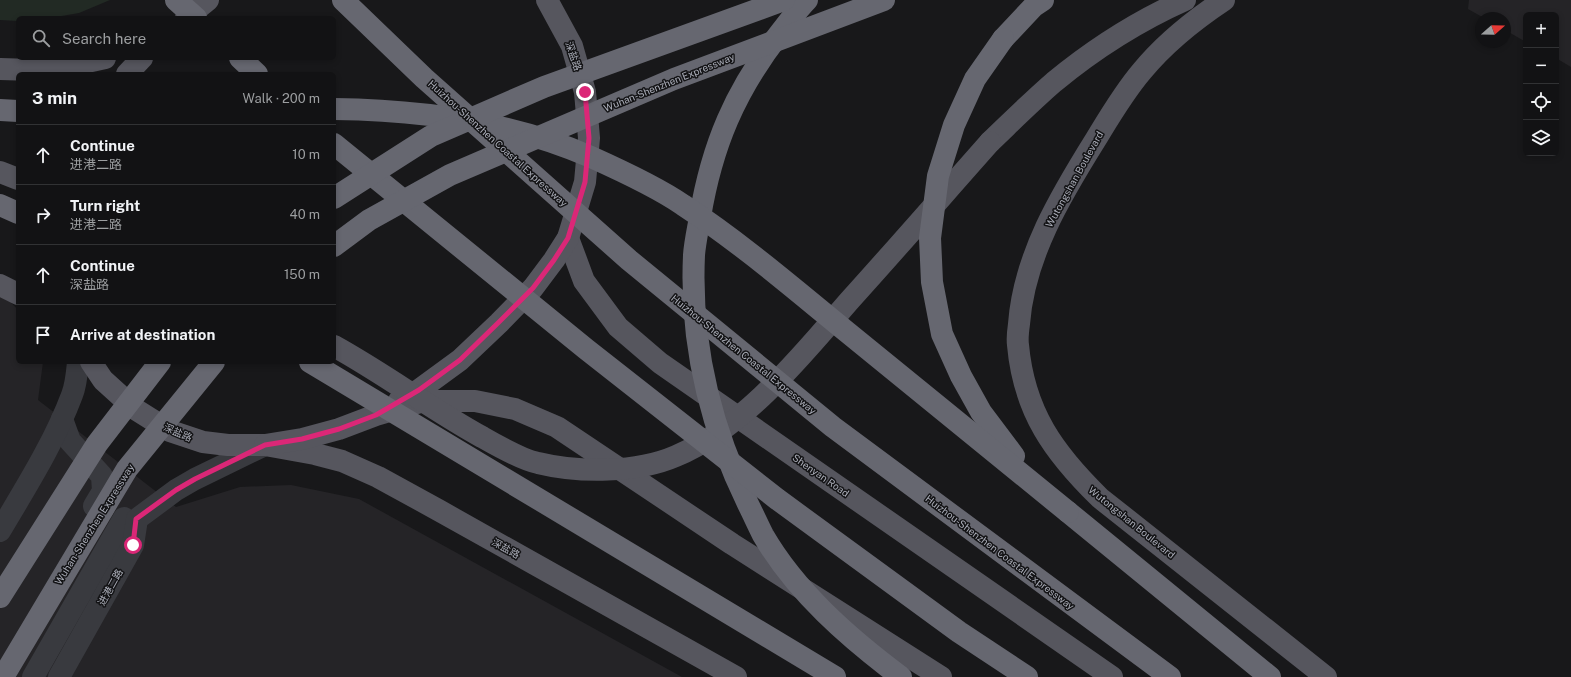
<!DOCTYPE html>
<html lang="en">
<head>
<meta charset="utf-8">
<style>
  :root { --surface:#121214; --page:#1b1b1d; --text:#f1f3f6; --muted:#9c9ea0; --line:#313234 }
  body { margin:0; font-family:"Public Sans","Noto Sans SC",sans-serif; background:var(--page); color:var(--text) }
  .controls { position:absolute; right:12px; top:12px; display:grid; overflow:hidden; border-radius:6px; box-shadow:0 2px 6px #0003 }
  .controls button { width:36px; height:36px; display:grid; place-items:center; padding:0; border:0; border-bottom:1px solid var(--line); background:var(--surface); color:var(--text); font:20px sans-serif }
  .compass { position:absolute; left:1475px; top:12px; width:36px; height:36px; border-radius:50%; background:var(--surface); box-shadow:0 2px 6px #0003; rotate:70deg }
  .stop { position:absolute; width:12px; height:12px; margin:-9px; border:3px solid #db2777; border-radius:50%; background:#fff }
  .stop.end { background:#db2777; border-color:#fff; box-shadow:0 1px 4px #0008 }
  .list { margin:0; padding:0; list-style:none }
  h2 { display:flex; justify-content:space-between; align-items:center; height:52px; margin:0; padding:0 16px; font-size:17px }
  h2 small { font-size:13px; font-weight:400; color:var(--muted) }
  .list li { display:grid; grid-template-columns:26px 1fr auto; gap:12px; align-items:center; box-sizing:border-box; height:60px; padding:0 16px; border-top:1px solid var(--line) }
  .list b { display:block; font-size:15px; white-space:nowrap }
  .list p { margin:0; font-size:13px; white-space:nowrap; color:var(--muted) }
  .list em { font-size:13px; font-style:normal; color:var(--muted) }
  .icon { flex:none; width:22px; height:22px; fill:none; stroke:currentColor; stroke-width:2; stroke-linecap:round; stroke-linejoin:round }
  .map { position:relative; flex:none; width:1571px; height:677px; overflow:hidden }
  .search { position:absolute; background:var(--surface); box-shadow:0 2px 6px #0003; left:16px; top:16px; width:320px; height:44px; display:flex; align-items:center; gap:10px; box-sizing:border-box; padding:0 14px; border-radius:6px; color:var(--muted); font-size:15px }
  .panel { position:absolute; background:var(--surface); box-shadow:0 2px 6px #0003; left:16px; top:72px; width:320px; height:292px; border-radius:6px }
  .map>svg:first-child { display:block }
  .built { fill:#252427 }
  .green { fill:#222a24 }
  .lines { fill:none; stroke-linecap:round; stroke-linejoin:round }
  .minor { stroke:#393a3f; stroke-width:22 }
  .major { stroke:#56565e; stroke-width:22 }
  .highway { stroke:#666770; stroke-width:22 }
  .major-bridge { stroke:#56565e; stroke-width:22 }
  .highway-bridge { stroke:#666770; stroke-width:22 }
  .route { stroke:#db2777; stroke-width:5 }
  .labels { text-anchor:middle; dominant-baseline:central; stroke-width:3; stroke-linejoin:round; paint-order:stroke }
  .street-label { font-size:10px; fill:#abaeb9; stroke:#131315 }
</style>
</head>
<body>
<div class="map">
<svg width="1571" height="677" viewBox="0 0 1571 677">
  <rect width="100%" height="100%" fill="#18181a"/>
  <!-- built -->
  <g class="built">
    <polygon points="1469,0 1571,0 1571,67 1556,58 1556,15 1526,15 1526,42 1505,30 1505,18 1484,18 1468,9"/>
    <polygon points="0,294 4,295 18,310 18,362 43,362 38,400 176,507 240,487 291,485 359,499 682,677 0,677"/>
  </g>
  <!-- green -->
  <polygon class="green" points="0,0 110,0 79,13 50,18 18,18 18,21 0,20"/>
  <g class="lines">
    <!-- minor -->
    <g class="minor">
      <polyline points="62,419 70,441 102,476 103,491 94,506 103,509"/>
      <path d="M0,531C26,487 54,443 72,395C76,385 77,373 78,362"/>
      <polyline points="33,677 124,518"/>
      <polyline points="59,677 133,545 137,519 176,490 195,479 265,445"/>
    </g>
    <!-- major -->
    <g class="major">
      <path d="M1224,0C1194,20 1165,43 1142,71C1124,92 1110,116 1096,139C1061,195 1024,256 1019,324C1018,331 1017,338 1018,345C1024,412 1054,453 1100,498L1326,677"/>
      <polyline points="186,18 208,0"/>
      <path d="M0,69C37,71 69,67 105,58"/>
      <polyline points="127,74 142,58"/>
      <path d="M990,142C1011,122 1032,101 1054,82C1094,49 1138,21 1185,0"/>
      <polyline points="0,172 18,179"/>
      <polyline points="568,238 584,281 618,327 660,363 1112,677"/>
      <polyline points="0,285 18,294"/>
      <polyline points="91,362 103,380 135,409 170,431 203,442 228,445 265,445 315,454 342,461 378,477 440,511 736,677"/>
      <polyline points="399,401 419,390 460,360 499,323 533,288 554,260 568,238 585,182 589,138 585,92 572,46 547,0"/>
      <polyline points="265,445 302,439 339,429 376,415 424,401 475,401 515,409 557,427 732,544 941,677"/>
    </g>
    <!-- highway -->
    <g class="highway">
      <polyline points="1003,39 1034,6 1043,0"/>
      <polyline points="240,58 257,74"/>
      <polyline points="0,110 18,111"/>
      <polyline points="0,205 18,213"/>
      <polyline points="1068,512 1270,677"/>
    </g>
    <!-- major-bridge -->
    <path class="major-bridge" d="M334,346C385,374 431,409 482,437C496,445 522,460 538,463C579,473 637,473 676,456C745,427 802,355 850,300C897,248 943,195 990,142"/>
    <!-- highway-bridge -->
    <g class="highway-bridge">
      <polyline points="176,0 196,18"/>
      <polyline points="343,0 424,78 629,260 833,427 1170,677"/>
      <path d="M807,0C797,10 789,22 780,33C735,91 712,145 700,217C698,229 695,242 694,255C690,341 710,426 748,504C753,514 758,525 763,535C796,592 849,638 901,677"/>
      <polyline points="1003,39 975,79 954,125 938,176 930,238 932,282 942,334 961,376 981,412 1014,456"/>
      <path d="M334,109C420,110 512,122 591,157C620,170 657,187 683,205C741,243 793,288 847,332C921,392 995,452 1068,512"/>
      <polyline points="334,144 586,349 777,499 959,632 1027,677"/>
      <polyline points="334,198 431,136 544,87 784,0"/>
      <polyline points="334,246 369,220 450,175 674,79 884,0"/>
      <polyline points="310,362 835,677"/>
      <polyline points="0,597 97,444 160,362"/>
      <polyline points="3,677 127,469 214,362"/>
    </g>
  </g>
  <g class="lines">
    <!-- route -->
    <polyline class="route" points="133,545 136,519 176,490 195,479 265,445 302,439 339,429 376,415 419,390 460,360 498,323 533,288 554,260 568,238 585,182 589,138 585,92"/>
  </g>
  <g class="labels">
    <!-- street labels -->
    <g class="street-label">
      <text transform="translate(574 56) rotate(71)">深盐路</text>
      <text transform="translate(669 82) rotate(-22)">Wuhan-Shenzhen Expressway</text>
      <text transform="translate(498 143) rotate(42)">Huizhou-Shenzhen Coastal Expressway</text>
      <text transform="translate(1074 179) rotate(-61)">Wutongshan Boulevard</text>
      <text transform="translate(744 354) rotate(39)">Huizhou-Shenzhen Coastal Expressway</text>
      <text transform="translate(178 432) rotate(23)">深盐路</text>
      <text transform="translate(821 475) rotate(35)">Shenyan Road</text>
      <text transform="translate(1132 522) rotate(39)">Wutongshan Boulevard</text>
      <text transform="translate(94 524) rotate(-58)">Wuhan-Shenzhen Expressway</text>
      <text transform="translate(506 548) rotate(29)">深盐路</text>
      <text transform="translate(1000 552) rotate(37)">Huizhou-Shenzhen Coastal Expressway</text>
      <text transform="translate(110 587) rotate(-61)">进港二路</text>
    </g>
  </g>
</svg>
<div class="controls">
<button>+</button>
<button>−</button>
<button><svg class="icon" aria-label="locate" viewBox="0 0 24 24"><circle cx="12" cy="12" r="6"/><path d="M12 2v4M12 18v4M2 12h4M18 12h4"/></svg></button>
<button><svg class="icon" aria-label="layers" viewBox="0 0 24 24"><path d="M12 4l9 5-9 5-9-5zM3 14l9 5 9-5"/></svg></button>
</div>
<svg class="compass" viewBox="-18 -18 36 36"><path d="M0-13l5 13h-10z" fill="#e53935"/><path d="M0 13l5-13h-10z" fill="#9c9ea0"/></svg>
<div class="stop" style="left:133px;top:545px"></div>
<div class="stop end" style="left:585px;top:92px"></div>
<div class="search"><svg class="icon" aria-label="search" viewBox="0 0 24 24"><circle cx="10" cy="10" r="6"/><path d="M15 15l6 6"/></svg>Search here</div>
<section class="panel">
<h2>3 min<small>Walk · 200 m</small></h2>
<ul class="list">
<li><svg class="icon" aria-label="ahead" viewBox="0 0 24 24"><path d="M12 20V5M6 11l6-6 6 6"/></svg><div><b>Continue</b><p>进港二路</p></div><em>10 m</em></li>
<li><svg class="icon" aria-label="right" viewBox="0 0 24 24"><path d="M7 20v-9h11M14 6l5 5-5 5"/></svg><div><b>Turn right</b><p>进港二路</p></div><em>40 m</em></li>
<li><svg class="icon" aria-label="ahead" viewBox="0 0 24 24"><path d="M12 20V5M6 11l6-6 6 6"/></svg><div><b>Continue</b><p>深盐路</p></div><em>150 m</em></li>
<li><svg class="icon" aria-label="arrive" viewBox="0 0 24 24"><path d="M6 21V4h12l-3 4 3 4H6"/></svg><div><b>Arrive at destination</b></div></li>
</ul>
</section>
</div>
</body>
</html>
